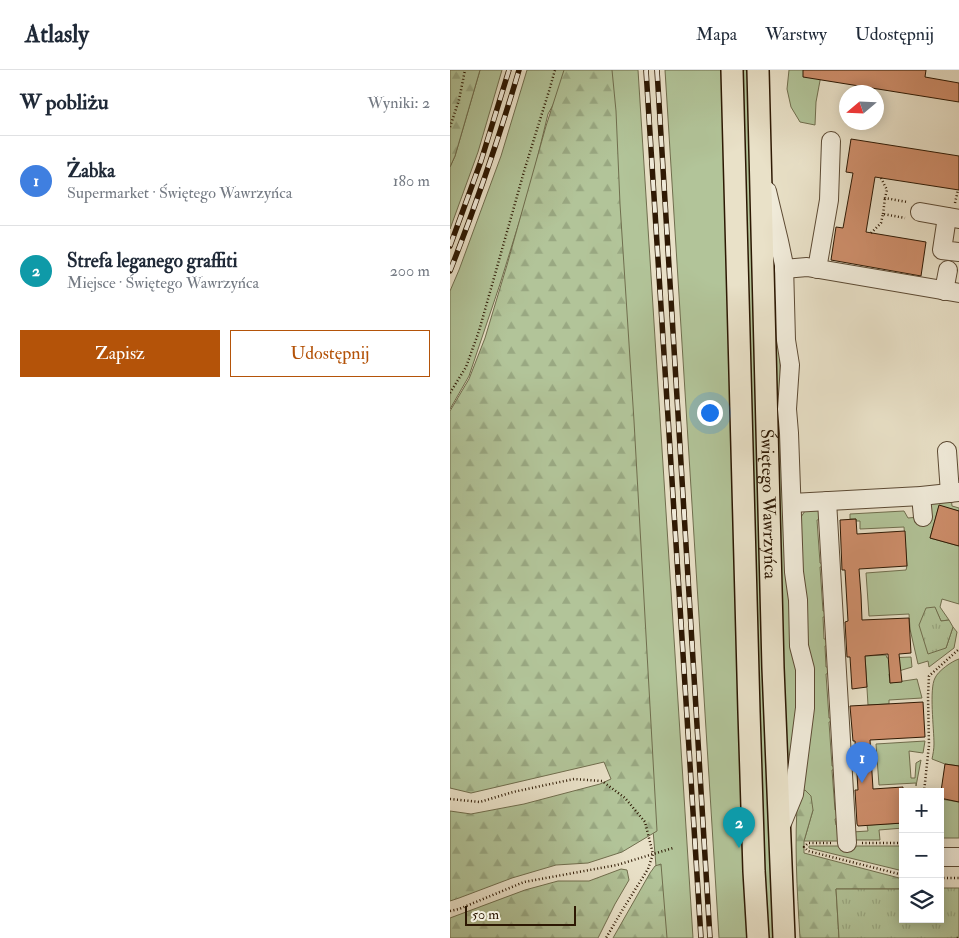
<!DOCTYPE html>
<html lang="pl">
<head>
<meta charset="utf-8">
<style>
  :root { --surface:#fff; --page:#f2f2f3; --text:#1f2937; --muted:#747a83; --line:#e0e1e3; --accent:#b45309 }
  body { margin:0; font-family:"IM FELL Double Pica",serif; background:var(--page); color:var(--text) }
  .controls { position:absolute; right:15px; bottom:15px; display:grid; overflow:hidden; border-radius:0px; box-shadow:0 2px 12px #0003 }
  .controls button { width:45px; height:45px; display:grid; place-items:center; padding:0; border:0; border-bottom:1px solid var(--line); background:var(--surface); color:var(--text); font:25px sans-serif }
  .compass { position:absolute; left:389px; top:15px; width:45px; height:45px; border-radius:50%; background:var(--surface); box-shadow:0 2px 12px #0003; rotate:251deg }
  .scale { position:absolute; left:15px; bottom:12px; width:111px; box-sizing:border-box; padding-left:5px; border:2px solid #2d1803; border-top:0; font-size:14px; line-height:18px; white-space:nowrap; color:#2d1803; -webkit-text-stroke:4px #f1ecdb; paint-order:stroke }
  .you { position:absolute; left:259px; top:342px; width:18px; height:18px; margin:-12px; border:4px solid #fff; border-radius:50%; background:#1a73e8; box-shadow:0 0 0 8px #1a73e833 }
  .badge { display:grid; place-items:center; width:32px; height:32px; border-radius:50%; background:var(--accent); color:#fff; font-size:16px; font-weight:700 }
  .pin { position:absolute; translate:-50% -41px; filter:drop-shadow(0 1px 2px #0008) }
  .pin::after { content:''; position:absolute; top:26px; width:18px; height:15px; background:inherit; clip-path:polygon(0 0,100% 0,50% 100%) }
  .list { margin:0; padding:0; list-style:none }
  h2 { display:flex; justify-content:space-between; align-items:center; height:65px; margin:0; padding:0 20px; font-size:21px }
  h2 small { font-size:16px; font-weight:400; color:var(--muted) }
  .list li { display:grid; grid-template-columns:32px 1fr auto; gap:15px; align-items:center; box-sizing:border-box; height:90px; padding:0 20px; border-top:1px solid var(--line) }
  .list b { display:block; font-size:19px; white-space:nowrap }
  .list p { margin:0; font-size:16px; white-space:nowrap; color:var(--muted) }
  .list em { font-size:16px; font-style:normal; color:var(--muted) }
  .actions { display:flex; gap:10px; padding:15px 20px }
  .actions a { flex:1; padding:11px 0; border:1px solid var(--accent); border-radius:0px; text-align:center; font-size:18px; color:var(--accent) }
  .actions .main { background:var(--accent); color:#fff }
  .icon { flex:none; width:28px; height:28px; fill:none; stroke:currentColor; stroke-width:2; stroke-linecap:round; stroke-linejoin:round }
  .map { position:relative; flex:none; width:509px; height:868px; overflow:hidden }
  header { display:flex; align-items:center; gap:30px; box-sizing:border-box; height:70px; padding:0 25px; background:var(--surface); border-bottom:1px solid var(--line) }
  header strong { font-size:24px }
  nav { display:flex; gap:28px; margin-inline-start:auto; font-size:18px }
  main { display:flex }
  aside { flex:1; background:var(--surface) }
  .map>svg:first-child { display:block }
  .green { fill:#b2c499; stroke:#706e4e }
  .forest { fill:url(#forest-firs); stroke:#706e4e }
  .park { fill:url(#park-tufts); stroke:#706e4e }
  .building { fill:#ce8e6b; stroke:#2d1803 }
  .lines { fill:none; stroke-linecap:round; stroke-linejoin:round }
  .minor-casing { stroke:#5c4a34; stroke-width:20 }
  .major-casing { stroke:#2d1803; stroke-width:24 }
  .path { stroke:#2d1803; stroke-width:2.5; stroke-dasharray:1 2.5; stroke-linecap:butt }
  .minor { stroke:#f1ecdb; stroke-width:18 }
  .major { stroke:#e9e1c8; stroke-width:21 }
  .rail-casing { stroke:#2d1803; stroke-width:5.5 }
  .rail { stroke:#f1ecdb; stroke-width:4; stroke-dasharray:11; stroke-linecap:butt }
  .labels { text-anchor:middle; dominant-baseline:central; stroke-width:4; stroke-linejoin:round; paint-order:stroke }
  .street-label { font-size:18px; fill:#2d1803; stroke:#f1ecdb }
</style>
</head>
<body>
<header>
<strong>Atlasly</strong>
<nav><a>Mapa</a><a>Warstwy</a><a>Udostępnij</a></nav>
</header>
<main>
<aside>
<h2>W pobliżu<small>Wyniki: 2</small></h2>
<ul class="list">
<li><span class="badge" style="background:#3f7fe0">1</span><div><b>Żabka</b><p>Supermarket · Świętego Wawrzyńca</p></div><em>180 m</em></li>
<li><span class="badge" style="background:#0f9aa8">2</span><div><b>Strefa leganego graffiti</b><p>Miejsce · Świętego Wawrzyńca</p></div><em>200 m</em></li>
</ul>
<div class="actions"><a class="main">Zapisz</a><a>Udostępnij</a></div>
</aside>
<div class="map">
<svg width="509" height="868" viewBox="0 0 509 868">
  <defs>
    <pattern id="forest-firs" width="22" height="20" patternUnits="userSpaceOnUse" patternTransform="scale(1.25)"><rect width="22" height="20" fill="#b2c499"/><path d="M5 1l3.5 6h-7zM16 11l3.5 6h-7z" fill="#99a882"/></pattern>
    <pattern id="park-tufts" width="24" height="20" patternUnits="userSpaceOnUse" patternTransform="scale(1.25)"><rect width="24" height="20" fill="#b2c499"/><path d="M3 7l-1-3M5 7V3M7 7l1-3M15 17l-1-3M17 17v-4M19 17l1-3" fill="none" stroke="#99a882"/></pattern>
  </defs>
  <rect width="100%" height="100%" fill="#e9e1c8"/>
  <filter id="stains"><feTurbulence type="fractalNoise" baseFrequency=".004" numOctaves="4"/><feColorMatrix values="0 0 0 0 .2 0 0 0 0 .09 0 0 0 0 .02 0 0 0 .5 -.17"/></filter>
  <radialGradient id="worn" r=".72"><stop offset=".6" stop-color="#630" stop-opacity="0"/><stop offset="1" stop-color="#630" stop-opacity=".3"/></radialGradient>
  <!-- green -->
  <g class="green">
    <polygon points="30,0 52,0 28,82 0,159 0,97 5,86"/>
    <polygon points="77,0 131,0 117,10 98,44 81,114 50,214 19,306 0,339 0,221 9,200 51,86"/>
    <polygon points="147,0 188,0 243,868 210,868 210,844 195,664"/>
    <polygon points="215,0 272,0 300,868 269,868"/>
    <polygon points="291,0 298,0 324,868 317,868 310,706"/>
    <polygon points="339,0 372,0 366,32 365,55 350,52 341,37 337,19"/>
    <polygon points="321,169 327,187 336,504 349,618 338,707 335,707"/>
    <polygon points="501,427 502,436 509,438 509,441 489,436 480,468 509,476 509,534 492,529 490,537 499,550 491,551 485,538 496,578 503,557 507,562 504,578 479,597 478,591 468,594 460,559 459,544 419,546 416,503 456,500 457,496 454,457 410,459 410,451 406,451 406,449 400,449 400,444 454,441 458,448 480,446 479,431"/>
    <polygon points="360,439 368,439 371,449 367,450 370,493 374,494 374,497 370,497 373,541 377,541 377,547 373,547 374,569 379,569 379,575 375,576 376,597 380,597 381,603 376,604 379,648 384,648 384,651 379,652 382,696 387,696 387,699 382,700 385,740 389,740 390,748 385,749 386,755 390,755 391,771 354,771 363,740 348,723 352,529 349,450 355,441"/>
    <polygon points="436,585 437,588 461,587 462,597 439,604 440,613 467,609 472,628 439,630 439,634 418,635 415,586"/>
    <path d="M509,589V696L495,694L482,689C483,684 484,679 484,674C484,659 479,619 485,608C488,601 502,591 509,589Z"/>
    <polygon points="475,671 473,683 459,681 461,708 465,708 466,693 471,690 466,716 466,713 429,715 426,674"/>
    <polygon points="491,729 509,732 509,768 490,768 490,732"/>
    <polygon points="453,753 453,758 429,760 430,770 402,770 402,762 418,761 417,755"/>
    <polygon points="359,776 453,776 453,801 359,778"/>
  </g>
  <!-- forest -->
  <g class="forest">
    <polygon points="0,0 30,0 5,86 0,97"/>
    <polygon points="114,0 162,0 166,41 170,134 184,351 207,761 172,782 138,793 106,795 62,808 9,828 0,831 0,741 21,744 74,734 150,714 161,709 154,692 21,723 0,718 0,341 19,309 35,268 57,195 96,56"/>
    <path d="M355,720L361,726L363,740L354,771V783L453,809V819H386L389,868H350C347,819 344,771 348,723Z"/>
    <polygon points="211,794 217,868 163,868 200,803 205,796"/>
    <polygon points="171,799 177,800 179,810 165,834 148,868 0,868 0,848 75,820 108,811 139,811"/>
  </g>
  <!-- park -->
  <g class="park">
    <polygon points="485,537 491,551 499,550 503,557 496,578 478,584 469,555 476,538"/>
    <polygon points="490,818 509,818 509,868 389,868 386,819 453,819 453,849 490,849"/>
  </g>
  <!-- building -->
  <g class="building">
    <polygon points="353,0 476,0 475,7 509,13 509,32 353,7"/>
    <polygon points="401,69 509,86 509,120 425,107 416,162 476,172 471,206 381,190 386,157 393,158 403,103 396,102"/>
    <polygon points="489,435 509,441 509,476 480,468"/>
    <polygon points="406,449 407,464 455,461 457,496 409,499 411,525 412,550 459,548 461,583 449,584 452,612 440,613 438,584 415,586 417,617 402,619 400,587 397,587 395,552 398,551 395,500 392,500 390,450"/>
    <polygon points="473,632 475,667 420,670 423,719 453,717 453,753 408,756 407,754 405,720 408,720 405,671 403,671 400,636"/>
    <polygon points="495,694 509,696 509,732 490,728"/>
  </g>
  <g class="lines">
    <!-- minor casing -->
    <g class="minor-casing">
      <g id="minor">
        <polyline points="317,121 329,171 334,195 336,270 340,295 337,339 339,363 344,502 348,530 349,576 355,599 355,638 344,724 330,758"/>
        <polyline points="470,142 509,149"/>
        <polyline points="497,147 492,180 509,182"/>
        <polyline points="334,199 357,197 509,223"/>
        <polyline points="367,199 379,130 381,71"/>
        <polyline points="494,221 498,200"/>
        <polyline points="497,381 500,423"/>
        <polyline points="471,426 473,447"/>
        <polyline points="377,431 397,773"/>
        <polyline points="342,433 471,426 509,422"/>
        <polyline points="490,787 509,787"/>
      </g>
    </g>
    <!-- major casing -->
    <g class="major-casing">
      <g id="major">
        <polyline points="282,0 299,642 304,801 308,868"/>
        <path id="s1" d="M308,0L323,598L334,868"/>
      </g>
    </g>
    <!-- path -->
    <g class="path">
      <polyline points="0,57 9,30 15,0"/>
      <polyline points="431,108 437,120 435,128 457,132"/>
      <polyline points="505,133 508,120"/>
      <polyline points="433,144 435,128"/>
      <polyline points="421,163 431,153 433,144 455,148"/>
      <polyline points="0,323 16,297 29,261 75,98 99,21 105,0"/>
      <polyline points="474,722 479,675 478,626 479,606 508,580 509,578"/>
      <polyline points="0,729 30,732 63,722 124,709 152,711 175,728 195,752 203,784 198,799 173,839 156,868"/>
      <polyline points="381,773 358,773 354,777 358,781 453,805"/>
      <polyline points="412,773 453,773"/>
      <polyline points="490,808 509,808"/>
      <polyline points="0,841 9,839 74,812 167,795 223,778"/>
      <polyline points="507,868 509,867"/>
    </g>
    <!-- minor -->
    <use href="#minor" class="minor"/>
    <!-- major -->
    <use href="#major" class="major"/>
    <!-- rail casing -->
    <g class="rail-casing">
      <g id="rail">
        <polyline points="196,0 251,868"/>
        <polyline points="207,0 260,868"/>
        <polyline points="0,176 31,91 59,0"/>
        <path d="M0,201C26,135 49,68 69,0"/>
      </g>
    </g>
    <!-- rail -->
    <use href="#rail" class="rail"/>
  </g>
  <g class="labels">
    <!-- street labels -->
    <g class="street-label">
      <text stroke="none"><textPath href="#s1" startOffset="434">Świętego Wawrzyńca</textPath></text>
    </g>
  </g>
  <rect width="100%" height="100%" filter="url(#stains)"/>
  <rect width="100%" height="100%" fill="url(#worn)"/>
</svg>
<div class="controls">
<button>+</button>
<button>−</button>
<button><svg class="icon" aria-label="layers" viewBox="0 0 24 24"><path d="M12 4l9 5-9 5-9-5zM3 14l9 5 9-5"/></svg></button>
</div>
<svg class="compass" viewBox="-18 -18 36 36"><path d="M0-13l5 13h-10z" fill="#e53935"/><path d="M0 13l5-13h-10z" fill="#747a83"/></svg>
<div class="scale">50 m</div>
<div class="you"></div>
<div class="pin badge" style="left:412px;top:713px;background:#3f7fe0">1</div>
<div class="pin badge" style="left:289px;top:778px;background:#0f9aa8">2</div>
</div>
</main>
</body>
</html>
